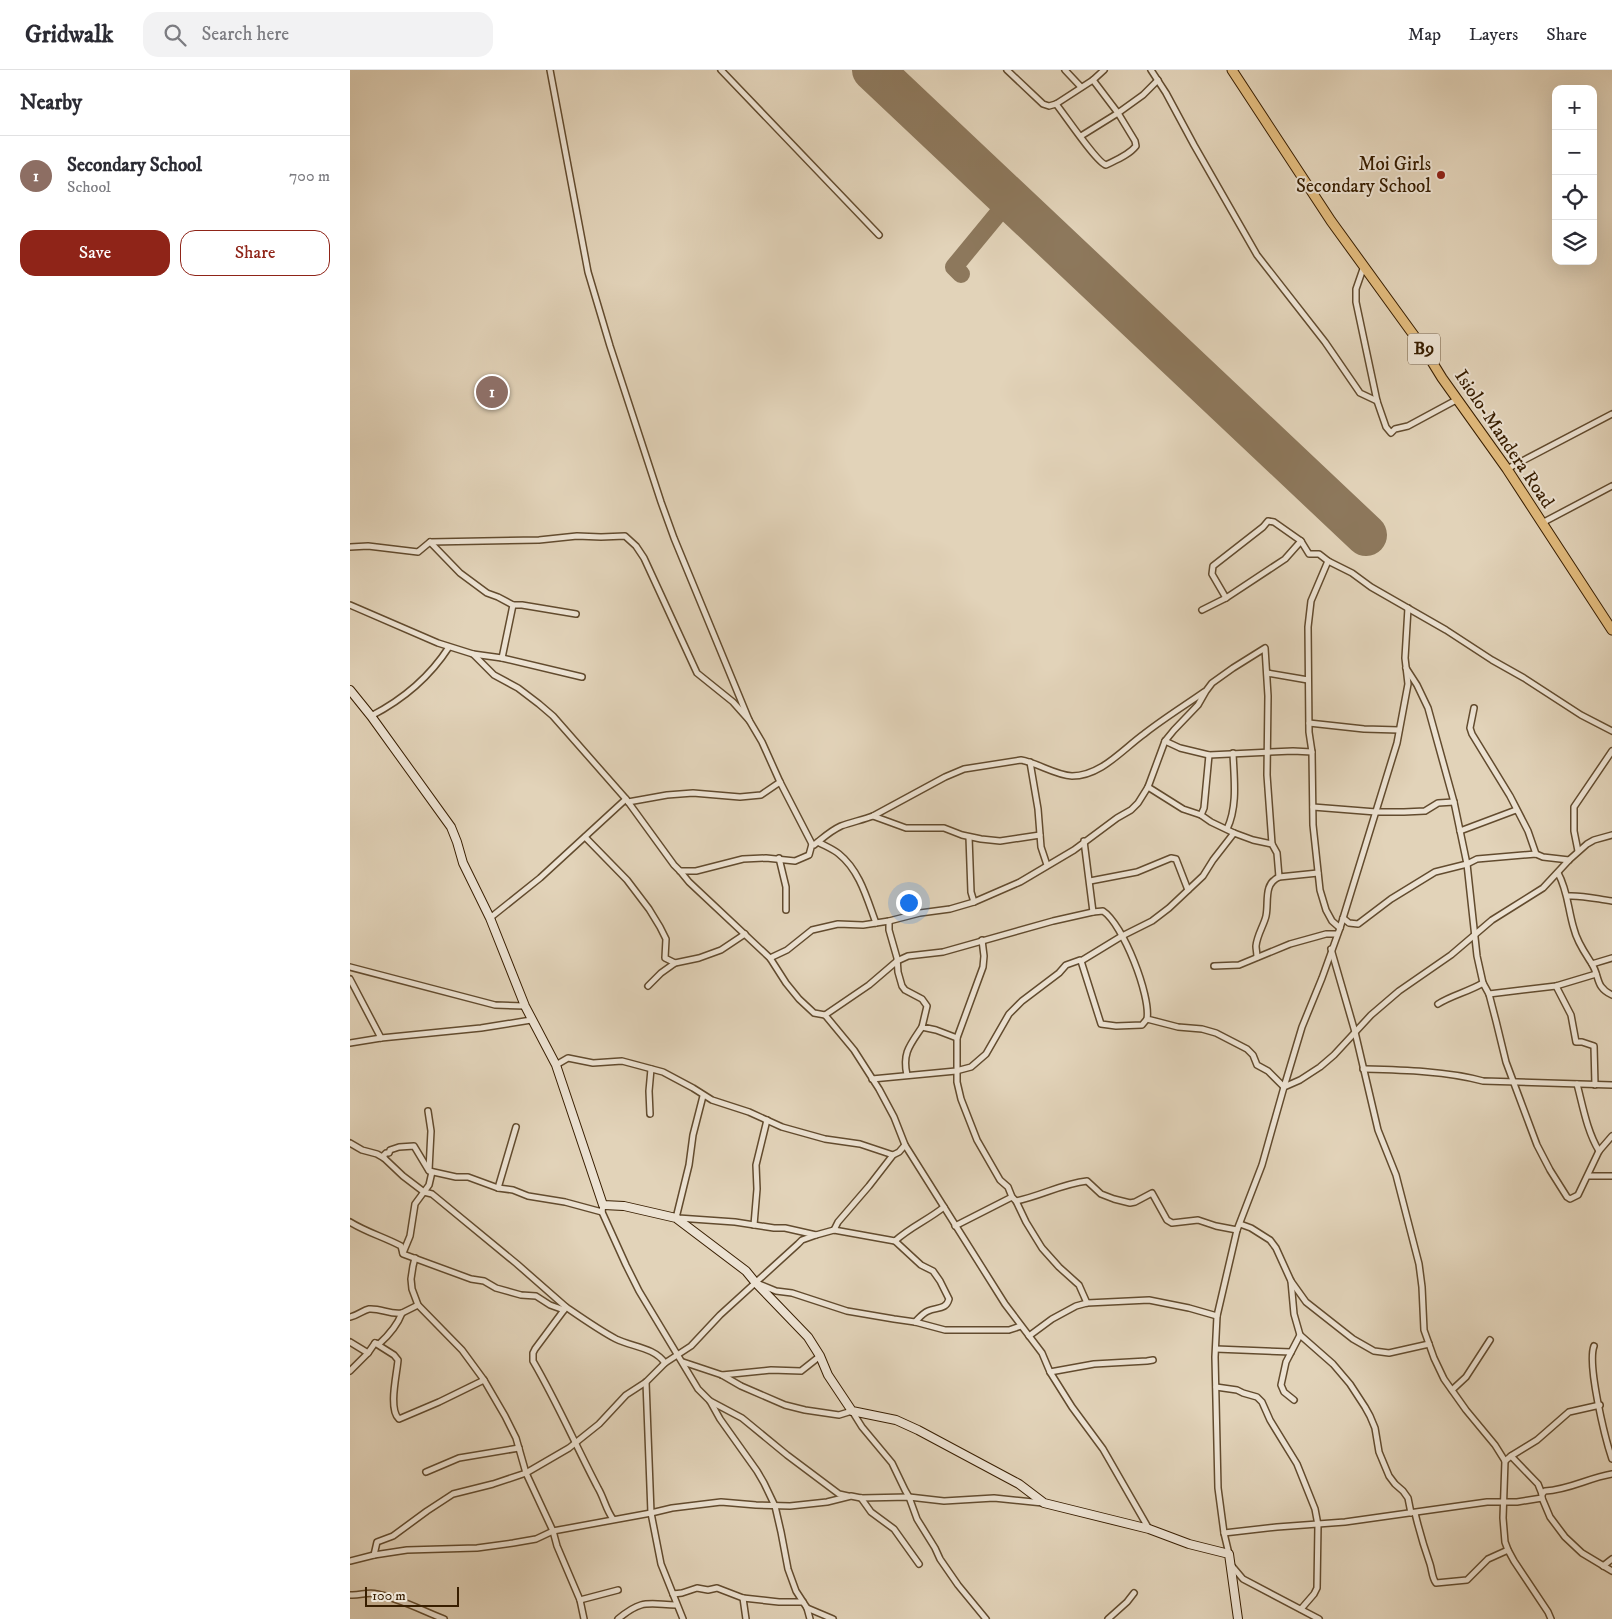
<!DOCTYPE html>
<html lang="en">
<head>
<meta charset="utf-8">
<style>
  :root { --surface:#fff; --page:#f2f2f3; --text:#2b2b33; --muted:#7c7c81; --line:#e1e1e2; --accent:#8f2418 }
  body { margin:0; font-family:"IM FELL DW Pica",serif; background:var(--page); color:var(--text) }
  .controls { position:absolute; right:15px; top:15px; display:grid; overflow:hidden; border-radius:10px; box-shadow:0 5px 20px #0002 }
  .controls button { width:45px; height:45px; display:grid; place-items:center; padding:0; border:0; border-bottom:1px solid var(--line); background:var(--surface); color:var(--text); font:25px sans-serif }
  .scale { position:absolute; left:15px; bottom:12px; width:94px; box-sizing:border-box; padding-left:5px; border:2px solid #381e00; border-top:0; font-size:14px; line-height:18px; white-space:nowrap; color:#381e00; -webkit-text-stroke:4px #ece2d2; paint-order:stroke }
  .you { position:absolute; left:558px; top:832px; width:18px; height:18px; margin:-12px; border:4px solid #fff; border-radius:50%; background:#1a73e8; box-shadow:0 0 0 8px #1a73e833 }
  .badge { display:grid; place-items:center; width:32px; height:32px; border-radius:50%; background:var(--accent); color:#fff; font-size:16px; font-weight:700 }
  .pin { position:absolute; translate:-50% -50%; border:2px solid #fff; box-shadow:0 1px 5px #0006 }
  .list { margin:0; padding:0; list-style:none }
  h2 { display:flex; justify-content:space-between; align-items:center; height:65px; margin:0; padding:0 20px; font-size:21px }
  h2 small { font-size:16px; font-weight:400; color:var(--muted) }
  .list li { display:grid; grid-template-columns:32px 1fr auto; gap:15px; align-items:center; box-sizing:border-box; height:80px; padding:0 20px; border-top:1px solid var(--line) }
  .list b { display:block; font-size:19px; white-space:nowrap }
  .list p { margin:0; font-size:16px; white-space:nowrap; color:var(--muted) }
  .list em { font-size:16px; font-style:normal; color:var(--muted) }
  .actions { display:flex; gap:10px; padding:15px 20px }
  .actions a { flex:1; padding:11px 0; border:1px solid var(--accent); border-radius:15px; text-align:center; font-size:18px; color:var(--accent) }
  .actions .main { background:var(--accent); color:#fff }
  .icon { flex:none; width:28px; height:28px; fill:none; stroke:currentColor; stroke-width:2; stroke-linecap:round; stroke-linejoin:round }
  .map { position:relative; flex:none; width:1262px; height:1549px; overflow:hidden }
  header { display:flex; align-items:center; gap:30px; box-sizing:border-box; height:70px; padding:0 25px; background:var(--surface); border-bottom:1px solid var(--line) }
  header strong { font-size:24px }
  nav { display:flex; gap:28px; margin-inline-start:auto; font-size:18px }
  .search { width:350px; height:45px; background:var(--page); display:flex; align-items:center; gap:12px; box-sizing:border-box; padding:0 18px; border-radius:15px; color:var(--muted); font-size:19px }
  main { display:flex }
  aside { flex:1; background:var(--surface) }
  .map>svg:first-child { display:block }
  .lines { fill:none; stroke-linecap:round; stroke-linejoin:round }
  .taxiway { stroke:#8d785c; stroke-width:18 }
  .runway { stroke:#8d785c; stroke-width:42 }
  .minor-casing { stroke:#624b2e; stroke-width:8 }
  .secondary-casing { stroke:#381e00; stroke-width:10 }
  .trunk-casing { stroke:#381e00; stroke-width:11 }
  .minor { stroke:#ece2d2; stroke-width:5 }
  .secondary { stroke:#ece2d2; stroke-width:8 }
  .trunk { stroke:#e1ba7c; stroke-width:9 }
  .poi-dot { fill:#8f2418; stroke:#ece2d2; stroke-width:2 }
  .labels { text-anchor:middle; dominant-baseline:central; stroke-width:4; stroke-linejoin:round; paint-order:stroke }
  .shield { fill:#ece2d2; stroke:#6e593f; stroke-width:1 }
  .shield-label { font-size:18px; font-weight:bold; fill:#381e00 }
  .poi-label { font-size:19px; fill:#381e00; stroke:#ece2d2; text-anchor:end }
  .street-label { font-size:19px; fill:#381e00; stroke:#ece2d2 }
</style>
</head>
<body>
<header>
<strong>Gridwalk</strong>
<div class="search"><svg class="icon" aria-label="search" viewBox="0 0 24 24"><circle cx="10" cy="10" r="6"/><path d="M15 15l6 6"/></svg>Search here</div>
<nav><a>Map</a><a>Layers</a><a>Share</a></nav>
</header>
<main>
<aside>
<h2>Nearby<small></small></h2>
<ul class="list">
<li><span class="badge" style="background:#8d6e63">1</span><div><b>Secondary School</b><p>School</p></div><em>700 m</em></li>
</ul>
<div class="actions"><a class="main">Save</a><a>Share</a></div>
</aside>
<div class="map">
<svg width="1262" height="1549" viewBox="0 0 1262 1549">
  <rect width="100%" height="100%" fill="#e2d3b9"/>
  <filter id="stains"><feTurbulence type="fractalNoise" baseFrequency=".004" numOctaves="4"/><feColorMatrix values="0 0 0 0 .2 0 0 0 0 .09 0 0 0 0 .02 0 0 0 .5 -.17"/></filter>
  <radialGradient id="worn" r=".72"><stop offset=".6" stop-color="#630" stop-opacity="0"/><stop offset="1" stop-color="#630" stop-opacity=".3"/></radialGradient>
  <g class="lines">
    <!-- taxiway -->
    <polyline class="taxiway" points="611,204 604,197 660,129"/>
    <!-- runway -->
    <polyline class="runway" points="523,0 1016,465"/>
    <!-- minor casing -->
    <g class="minor-casing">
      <g id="minor">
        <polyline points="200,0 238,202 260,276 311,432 324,468 399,650"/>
        <polyline points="371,0 529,165"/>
        <polyline points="657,0 693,34 699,36 706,34 743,10 754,0"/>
        <polyline points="715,0 731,17"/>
        <polyline points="801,0 816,23 844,75 907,185 975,272 1010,323 1027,331"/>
        <polyline points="743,10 768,43 793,25 808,10"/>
        <path d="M706,34C715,45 747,93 756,95C766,90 779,85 786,76L785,71L768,43L731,66"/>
        <polyline points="1014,196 1006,219 1006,232 1027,331 1036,357 1041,363 1045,359 1058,356 1108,329"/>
        <polyline points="1157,399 1262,344"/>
        <polyline points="1192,453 1262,416"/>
        <polyline points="80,472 110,503 137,523 148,527 163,535 172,535 226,544"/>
        <polyline points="0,477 18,476 68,482 80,472 189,470 227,466 251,467 275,466 286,476 294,488 347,603 383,632 399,650 412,672 430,712 462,774"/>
        <polyline points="978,491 961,531 958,557 959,662 962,682 963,755 970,820 976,840 982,851 990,858"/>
        <polyline points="876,528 862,504 863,496 913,457 918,451 924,452 951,471"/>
        <polyline points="0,535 88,573 123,584 144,605 168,618 189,634 203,646 276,729 324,795 330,801 339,812 420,888 436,913 449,929 464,943 475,945 504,980 529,1019 544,1047 555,1075 655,1234 692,1283 700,1302 722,1337 753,1379 799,1459"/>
        <polyline points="852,540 876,528 935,489 951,471 959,484 969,484 978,491 1002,503 1021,517 1096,560 1142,590 1174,608 1231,645 1262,661"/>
        <polyline points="123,584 152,588 232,607"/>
        <polyline points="152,588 163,535"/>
        <polyline points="1056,598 1067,615 1078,638 1104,732 1117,794 1127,886 1133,913 1139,924 1146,951 1156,992 1187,1075 1200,1100 1217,1127 1220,1129 1228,1125 1249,1081 1262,1066"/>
        <polyline points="917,603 958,610"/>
        <polyline points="1124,638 1120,658 1122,664 1160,726 1178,761 1186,784"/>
        <path d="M21,646C54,629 79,608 99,577"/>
        <polyline points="959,653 1014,659 1049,660"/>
        <polyline points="815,671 830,678 859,685 943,681 962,682"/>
        <polyline points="680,692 688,739 691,777 697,795"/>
        <polyline points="798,717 833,739 851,745 861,752 884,763"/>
        <polyline points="278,732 317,725 343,723 390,727 411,725 430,712"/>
        <polyline points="963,737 1026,742 1054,742 1075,741 1088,733 1104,732"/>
        <polyline points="851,745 854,738 859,685"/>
        <polyline points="523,746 556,758 594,758 612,765 631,769 650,771 690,765"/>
        <path d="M877,759C888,736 884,708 883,683"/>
        <polyline points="1110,761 1166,740"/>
        <polyline points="235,767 277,810 299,839 310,857 316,869 315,888 325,893"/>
        <polyline points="619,767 621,822 624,832"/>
        <polyline points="734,771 743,842"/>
        <path d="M468,772C475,776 483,779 489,784C510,801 517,829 526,853"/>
        <polyline points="1228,781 1224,761 1224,737 1262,681"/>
        <polyline points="429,788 436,817 436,840"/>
        <path d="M330,801H346L393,789L416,788L445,791L459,785L462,774L464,775C473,768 480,761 491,756C502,752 512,750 523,746L595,707L614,699L671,690C688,693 705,705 722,706C751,706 773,679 794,664C813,649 834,636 854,622"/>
        <path d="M1208,803C1218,821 1218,840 1224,859C1227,872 1235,883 1242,894C1250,907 1245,917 1262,925"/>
        <polyline points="740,811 787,802 821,788 826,789 838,820"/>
        <path d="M1218,826C1232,825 1247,829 1262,831"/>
        <polyline points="140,848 190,808 276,729"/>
        <polyline points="993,848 999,853 1008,854 1041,829 1085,802 1117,794 1127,789 1186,784 1193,787 1219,790"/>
        <polyline points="539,851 539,860 547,888 548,902 552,916 555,920 572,929 577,936 572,957 586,960 607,968"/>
        <polyline points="632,870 634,886 633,897 607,968 607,1012 611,1029 627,1070 650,1110 658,1117 662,1127 666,1131 676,1152 692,1178 709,1197 729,1215 737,1233"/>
        <polyline points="981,879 1005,962 1028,1060 1046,1105 1069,1194 1072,1217 1074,1260 1084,1288 1094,1309 1116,1340 1145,1375 1155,1391 1153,1448 1155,1472 1158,1480 1164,1491 1198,1542 1201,1549"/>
        <path d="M907,887C907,883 906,879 906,876C907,865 914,855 916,846C919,832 913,814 929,807"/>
        <polyline points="420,888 437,880 462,860 488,854 513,855 539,851 570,843 600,839 624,832 670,812 724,780 767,748 781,740 788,733 798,717 815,671 824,660 848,635 856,621 862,613 883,598 915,578 918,626 917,705 922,774"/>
        <polyline points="731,891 751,954 766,956 792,955 797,949"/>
        <polyline points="1242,894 1262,888"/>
        <polyline points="864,896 889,895 940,874 976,864 987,864"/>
        <polyline points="0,897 145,935 175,936"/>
        <polyline points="0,909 31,968"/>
        <polyline points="298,916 311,903 325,893 349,888 371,880 395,864"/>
        <polyline points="1206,916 1221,945 1226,972 1232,972 1244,976 1245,1015"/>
        <polyline points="1139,924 1206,916 1246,904"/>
        <path d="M1088,934C1102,925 1118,922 1133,913"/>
        <path d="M475,945L519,915L547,891L558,886L593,882L703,851L743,842L753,841C773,854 801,926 797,949L828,957L852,959L866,963L897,979L903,985L907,995L918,1001L934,1017"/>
        <polyline points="0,973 31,968 131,958 181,950"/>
        <polyline points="206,995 218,988 243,993 272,991 287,995 313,1002 343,1018 362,1030 399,1042 432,1057 475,1069 510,1074 543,1085"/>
        <path d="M1013,999C1052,1000 1097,1001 1133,1011L1262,1015"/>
        <path d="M557,1005C552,983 560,975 572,957"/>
        <polyline points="522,1009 606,1001 621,997 636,984 659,944 672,931 709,903 716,895 730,890 731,891 772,866 802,851 819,838 853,806 863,790 884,763 903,770 922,774 927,783 929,807 968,803"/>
        <path d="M1227,1014C1233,1037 1237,1061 1249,1081"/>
        <polyline points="934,1017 952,957 972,908 990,858 1047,673 1058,614 1055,588 1058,538"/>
        <polyline points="78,1041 81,1061 79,1100"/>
        <polyline points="300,1044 299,1021 301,999"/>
        <polyline points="0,1073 12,1080 27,1084 34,1088 53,1106 74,1122 82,1124 167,1194 216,1237"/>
        <polyline points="34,1088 34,1085 36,1083 39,1083 40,1080 49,1077 64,1076 79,1101 106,1107 118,1107 148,1118 163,1120 178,1126 215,1132 252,1142"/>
        <polyline points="1239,1106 1262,1106"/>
        <polyline points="148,1118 166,1057"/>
        <path d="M666,1131C691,1126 711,1114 737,1111L751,1124L764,1129L780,1133L785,1132L802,1123L817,1150L822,1153L848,1150L866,1156L887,1160"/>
        <polyline points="253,1135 252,1142 276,1195 289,1221 348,1319 360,1331 370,1349 407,1401 414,1413 425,1436 431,1462 438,1499 446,1521 457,1538 483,1549"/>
        <polyline points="326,1148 339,1095 343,1065 353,1026"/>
        <path d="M328,1148L385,1152L424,1158H435L466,1165L484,1160L545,1171C560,1157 578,1150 594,1137"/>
        <path d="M0,1152C16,1162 34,1167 51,1176L53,1184L121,1209L134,1211L146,1218L171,1225L186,1226L200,1235L214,1240L216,1237C232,1248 249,1260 266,1269C282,1277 304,1277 315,1293"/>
        <polyline points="890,1154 901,1158 920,1170 926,1178 941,1211 956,1232 1003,1269 1024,1281 1039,1283 1079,1274"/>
        <polyline points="404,1155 407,1119 406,1095 417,1050"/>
        <polyline points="605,1156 662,1127"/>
        <polyline points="484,1160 488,1152 519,1116 543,1085 549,1082 555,1075"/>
        <path d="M545,1171L571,1195L583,1201L590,1211L599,1229C596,1240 587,1237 578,1241C573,1243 569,1248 565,1252"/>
        <polyline points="53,1183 60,1166 65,1134 79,1115 82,1102"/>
        <polyline points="65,1188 63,1196 61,1209 62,1219 68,1235 112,1280 134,1310 155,1346 166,1368 176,1403 203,1461 207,1476 230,1530 234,1549"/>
        <polyline points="941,1211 944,1244 950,1265 983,1294 1000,1314 1015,1337 1020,1346 1025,1358 1029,1382 1039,1406 1045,1414 1053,1421 1058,1428 1061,1443"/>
        <polyline points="409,1214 426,1221 442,1223 497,1241 544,1249 565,1252 595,1260 659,1260 671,1256"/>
        <path d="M214,1240L185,1279L183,1283V1291C207,1332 226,1376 248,1418C254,1428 256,1440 263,1449"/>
        <path d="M0,1247C9,1245 13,1240 19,1239C31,1238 40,1245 52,1243"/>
        <polyline points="679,1266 702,1249 726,1236 737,1233 799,1230 839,1238 867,1246"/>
        <path d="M0,1272L18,1283L25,1273L29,1274C39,1265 47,1256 52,1243L68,1235"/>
        <path d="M25,1273L44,1285L48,1290C47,1304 38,1339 49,1349L89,1332L134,1310"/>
        <path d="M1244,1276C1237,1295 1255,1368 1262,1389"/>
        <polyline points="866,1279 941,1282"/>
        <polyline points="333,1292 372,1305 391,1316 435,1335 455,1340 489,1345 502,1341 512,1357 542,1393 555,1420 559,1427 567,1449 585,1478 590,1489 608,1515 636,1549"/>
        <polyline points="0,1301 18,1283"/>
        <polyline points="700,1302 744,1294 797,1291 803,1290"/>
        <polyline points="372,1305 421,1300 451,1301 470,1286"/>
        <polyline points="296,1312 301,1443 311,1494 333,1549"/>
        <polyline points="866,1317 887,1320 893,1323 907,1327 912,1332 920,1350 947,1394 965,1439 968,1455 967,1518 964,1524 951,1539"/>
        <polyline points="1102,1320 1116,1307 1140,1270"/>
        <polyline points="944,1330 934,1322 931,1315 936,1292 950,1265"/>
        <polyline points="360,1331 392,1348 437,1385 489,1424 498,1426"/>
        <polyline points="1161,1386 1187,1370 1219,1342 1250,1335"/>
        <polyline points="1155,1391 1161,1386 1188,1414 1192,1424 1192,1428 1200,1447 1215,1467 1232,1483 1262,1501"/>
        <polyline points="76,1402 109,1388 169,1378"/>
        <path d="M1192,1424L1195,1421C1219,1420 1238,1408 1262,1404"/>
        <polyline points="511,1428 521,1442 544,1459 569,1494"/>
        <path d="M1065,1443C1069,1460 1074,1477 1080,1494C1082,1500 1082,1508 1086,1513L1117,1510L1138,1489L1158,1480"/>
        <polyline points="874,1463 927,1457 995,1452 1137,1432 1167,1432 1192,1428"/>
        <polyline points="879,1484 874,1463 868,1418 865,1287 867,1246 887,1160 912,1095 934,1017 950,1010 970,997 984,985 1021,945 1049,921 1101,885 1142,850 1193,818 1219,790 1237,774 1244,770 1262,765"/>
        <polyline points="24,1485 27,1472 43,1466 77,1441 103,1424 143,1414 176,1403 219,1378 249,1354 276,1325 296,1312 315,1293 341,1276 370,1245 448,1174 452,1170 466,1165"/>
        <polyline points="0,1491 24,1485 57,1480 127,1478 163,1473 186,1469 203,1461 301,1443 322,1438 371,1432 406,1435 440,1436 477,1432 501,1426 511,1428 559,1427 594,1431 644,1428 693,1433"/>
        <polyline points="882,1496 893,1509 969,1549"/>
        <polyline points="1253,1496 1262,1489"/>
        <polyline points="323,1524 332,1523 347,1518 358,1520 367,1518 393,1528 429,1532 453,1532"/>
        <path d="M0,1525C10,1526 18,1521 27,1524C49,1528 73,1541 94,1549"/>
        <polyline points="393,1528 396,1549"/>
        <polyline points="230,1530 268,1520"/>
        <polyline points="457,1538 460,1549"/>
        <path d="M268,1549C292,1529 297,1534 326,1535"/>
        <polyline points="758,1549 777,1532 784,1523"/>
      </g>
    </g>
    <!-- secondary casing -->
    <g class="secondary-casing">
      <polyline id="secondary" points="0,620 21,646 101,757 107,772 113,793 140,848 175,936 206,995 253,1135 274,1136 326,1148 396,1201 405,1212 458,1267 470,1286 478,1305 502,1341 546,1350 568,1360 669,1414 694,1433 799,1459 839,1474 879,1484 888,1549"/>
    </g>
    <!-- trunk casing -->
    <g class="trunk-casing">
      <polyline id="trunk" points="882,0 981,151 1076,282 1092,308 1157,399 1262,560"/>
    </g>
    <!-- minor -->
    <use href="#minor" class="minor"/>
    <!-- secondary -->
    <use href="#secondary" class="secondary"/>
    <!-- trunk -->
    <use href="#trunk" class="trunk"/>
  </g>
  <!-- markers -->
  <circle class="poi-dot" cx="1091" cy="105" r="5"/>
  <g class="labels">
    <!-- shield labels -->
    <rect class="shield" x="1058" y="263.5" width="32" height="31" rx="4"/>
    <g class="shield-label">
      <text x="1074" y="279">B9</text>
    </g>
    <!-- poi labels -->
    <g class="poi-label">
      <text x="1081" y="94">Moi Girls<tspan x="1081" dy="22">Secondary School</tspan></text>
    </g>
    <!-- street labels -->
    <g class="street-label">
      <text transform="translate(1154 369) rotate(56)">Isiolo-Mandera Road</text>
    </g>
  </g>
  <rect width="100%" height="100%" filter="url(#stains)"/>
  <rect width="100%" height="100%" fill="url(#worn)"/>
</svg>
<div class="controls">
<button>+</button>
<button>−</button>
<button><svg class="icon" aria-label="locate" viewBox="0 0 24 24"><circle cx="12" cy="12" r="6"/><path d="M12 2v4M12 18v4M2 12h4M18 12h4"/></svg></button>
<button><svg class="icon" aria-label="layers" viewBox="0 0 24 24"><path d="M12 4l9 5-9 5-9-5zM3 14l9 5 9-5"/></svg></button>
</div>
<div class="scale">100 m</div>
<div class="you"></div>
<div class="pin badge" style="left:142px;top:322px;background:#8d6e63">1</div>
</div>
</main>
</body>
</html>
